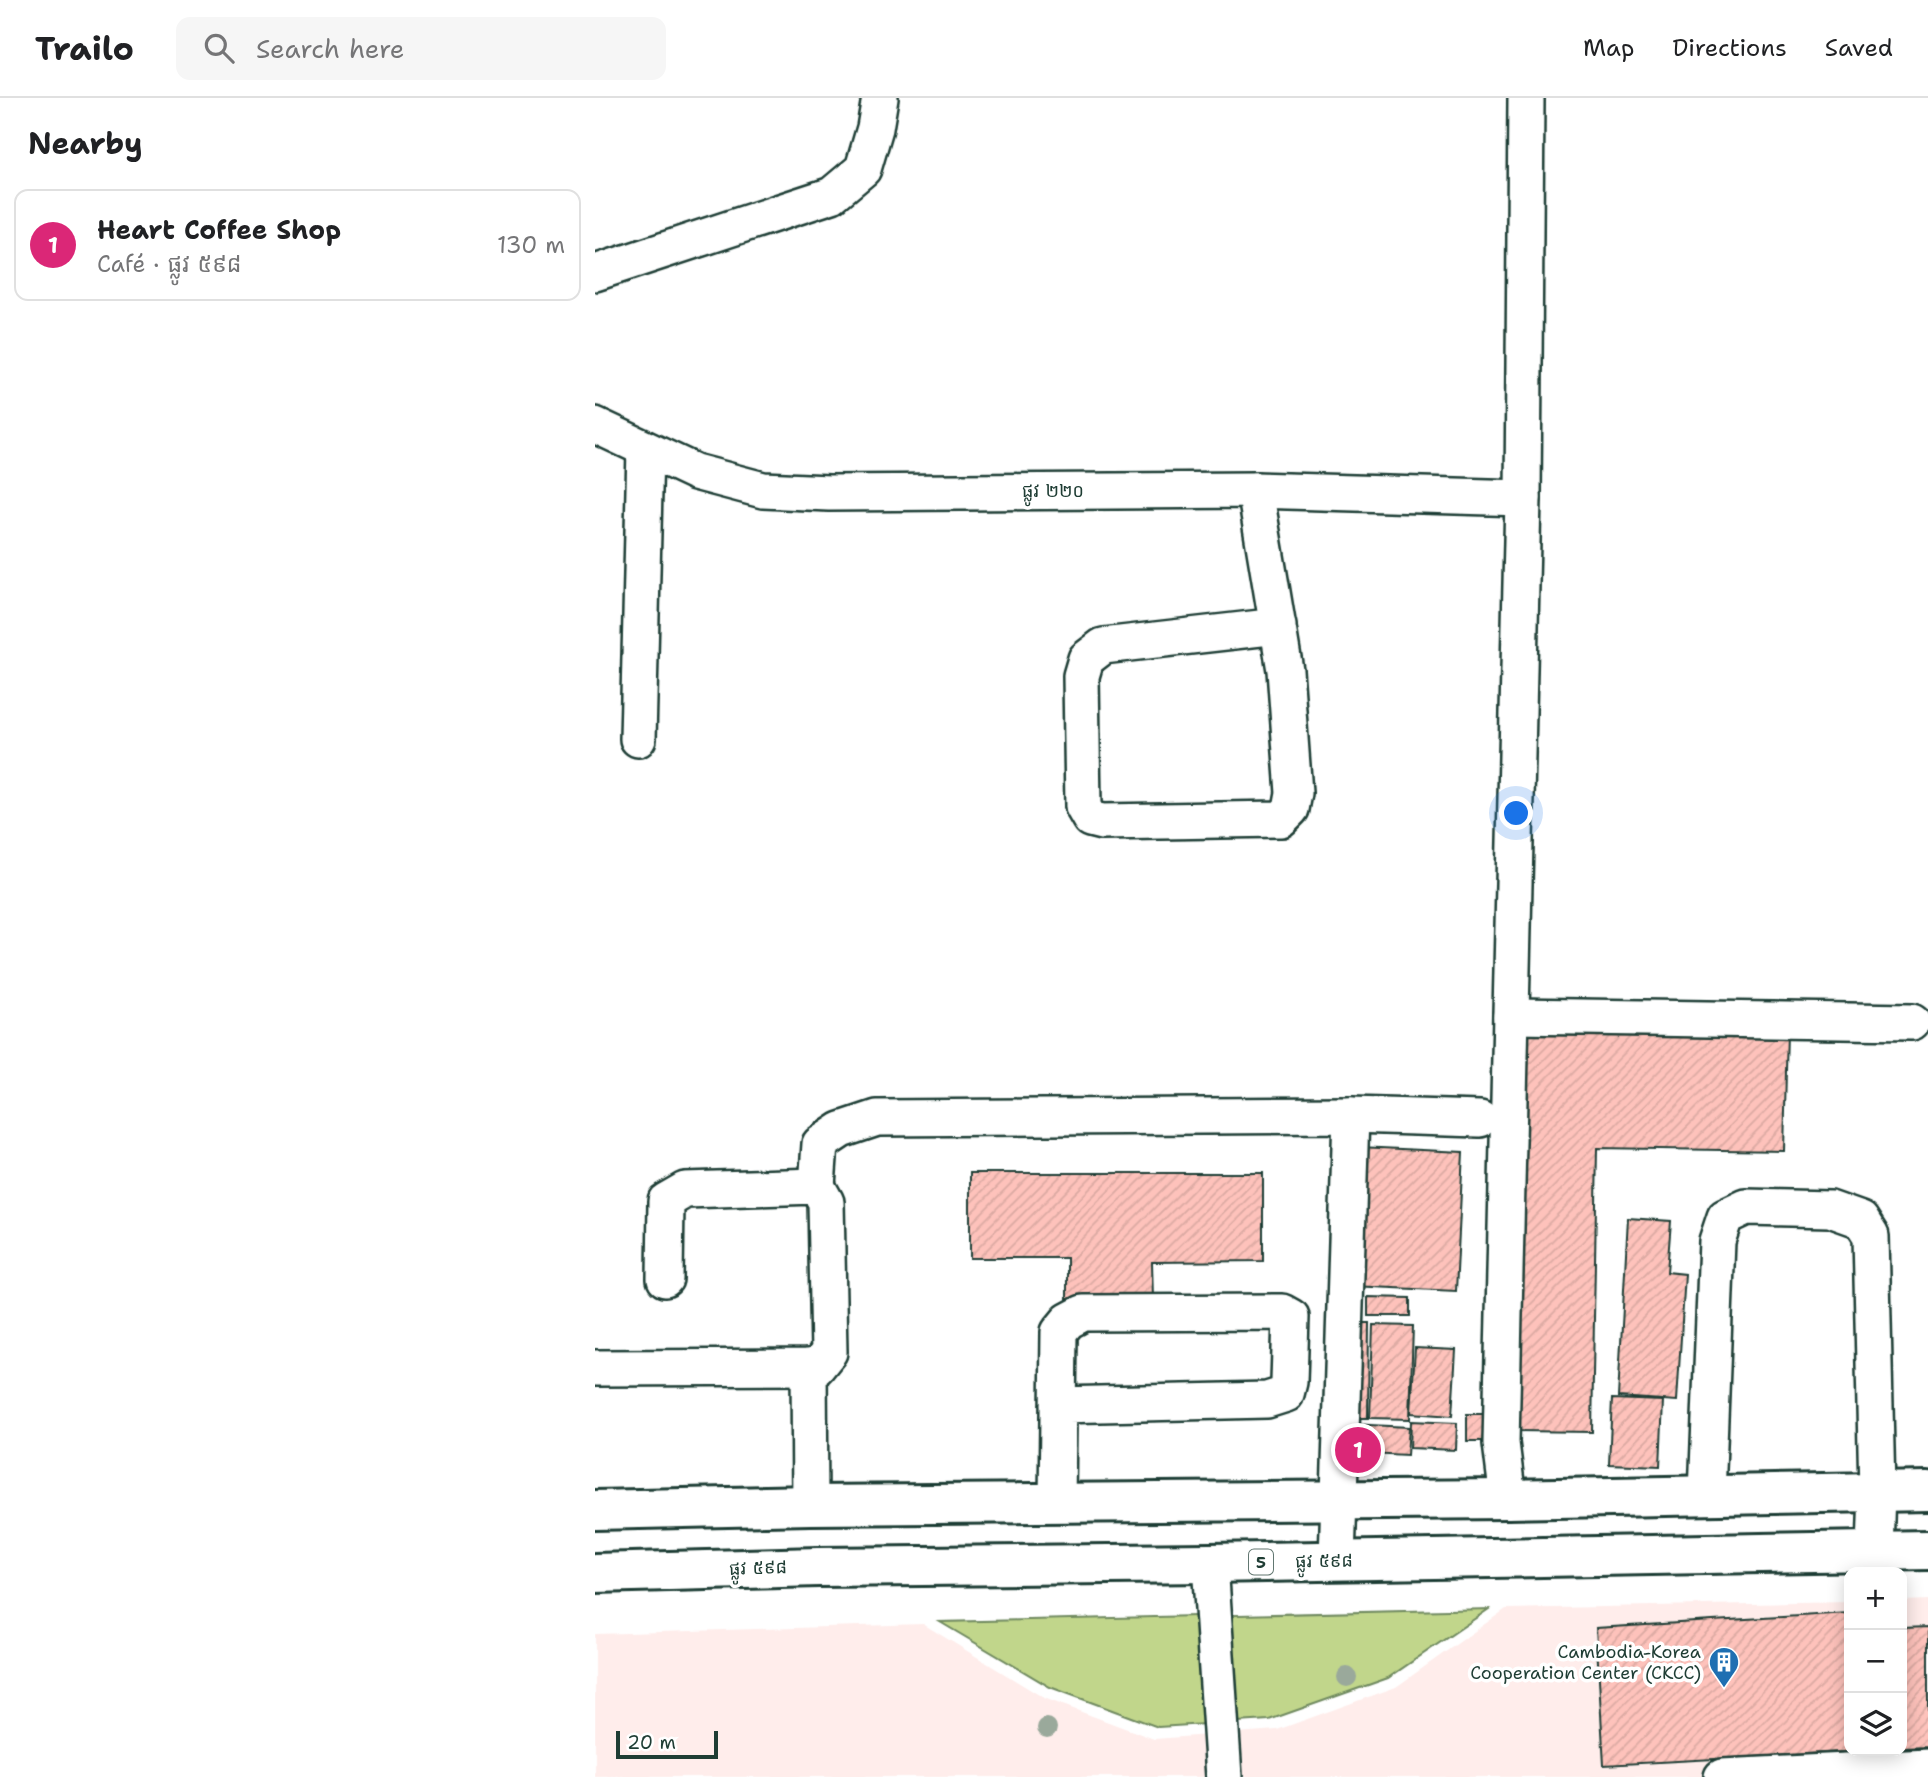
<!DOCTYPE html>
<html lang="en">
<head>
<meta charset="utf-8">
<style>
  :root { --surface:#fff; --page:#f6f6f6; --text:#202124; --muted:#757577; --line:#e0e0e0; --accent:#db2777 }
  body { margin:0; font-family:"Shantell Sans","Noto Sans Khmer",sans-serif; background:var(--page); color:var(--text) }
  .controls { position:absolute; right:21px; bottom:21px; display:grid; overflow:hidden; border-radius:14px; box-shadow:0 4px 18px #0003 }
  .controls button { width:63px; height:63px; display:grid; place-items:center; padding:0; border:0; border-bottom:2px solid var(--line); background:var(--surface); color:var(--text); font:35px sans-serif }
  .scale { position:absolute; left:21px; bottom:18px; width:102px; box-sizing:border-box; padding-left:7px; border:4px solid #1f3d34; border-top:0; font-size:19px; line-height:24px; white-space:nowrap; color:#1f3d34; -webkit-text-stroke:5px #fff; paint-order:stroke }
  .you { position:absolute; left:922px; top:716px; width:24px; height:24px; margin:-18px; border:5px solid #fff; border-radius:50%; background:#1a73e8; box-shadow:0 0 0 10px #1a73e833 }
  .badge { display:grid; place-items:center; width:46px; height:46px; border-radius:50%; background:var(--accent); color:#fff; font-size:23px; font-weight:700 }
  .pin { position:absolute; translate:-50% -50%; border:4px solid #fff; box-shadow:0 2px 7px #0006 }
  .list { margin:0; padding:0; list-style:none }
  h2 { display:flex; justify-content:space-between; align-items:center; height:91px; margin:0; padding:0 28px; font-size:30px }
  h2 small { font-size:23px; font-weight:400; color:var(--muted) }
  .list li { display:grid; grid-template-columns:46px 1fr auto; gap:21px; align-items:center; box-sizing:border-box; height:112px; margin:0 14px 14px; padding:0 14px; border:2px solid var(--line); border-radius:14px }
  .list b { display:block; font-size:26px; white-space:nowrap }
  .list p { margin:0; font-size:23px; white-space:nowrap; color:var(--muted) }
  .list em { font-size:23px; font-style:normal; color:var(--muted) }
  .icon { flex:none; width:38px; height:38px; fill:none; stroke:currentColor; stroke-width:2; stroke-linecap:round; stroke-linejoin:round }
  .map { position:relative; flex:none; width:1333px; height:1679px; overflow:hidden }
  header { display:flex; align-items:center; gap:42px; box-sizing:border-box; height:98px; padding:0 35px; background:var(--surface); border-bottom:2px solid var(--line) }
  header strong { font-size:33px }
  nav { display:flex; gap:38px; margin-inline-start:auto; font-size:24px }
  .search { width:490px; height:63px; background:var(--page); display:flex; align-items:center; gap:18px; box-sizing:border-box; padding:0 24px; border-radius:14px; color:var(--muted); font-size:26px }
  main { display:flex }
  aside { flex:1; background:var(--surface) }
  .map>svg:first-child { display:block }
  .built { fill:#ffedeb }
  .park { fill:#c1d68b; stroke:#708a60; stroke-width:2 }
  .building { fill:url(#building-hatch); stroke:#1f3d34; stroke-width:2 }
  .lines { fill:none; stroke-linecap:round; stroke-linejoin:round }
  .minor-casing { stroke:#1f3d34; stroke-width:40 }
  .major-casing { stroke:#1f3d34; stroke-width:44 }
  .minor { stroke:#fff; stroke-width:35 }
  .major { stroke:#fff; stroke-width:38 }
  .tree { fill:#9aa99b }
  .labels { text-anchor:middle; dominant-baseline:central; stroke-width:7; stroke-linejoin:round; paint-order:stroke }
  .shield { fill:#fff; stroke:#627771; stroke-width:2 }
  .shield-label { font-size:16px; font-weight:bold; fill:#1f3d34 }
  .street-label { font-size:18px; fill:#1f3d34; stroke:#fff }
  .poi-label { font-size:18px; fill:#1f3d34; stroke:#fff; text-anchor:end }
</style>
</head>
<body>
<header>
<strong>Trailo</strong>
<div class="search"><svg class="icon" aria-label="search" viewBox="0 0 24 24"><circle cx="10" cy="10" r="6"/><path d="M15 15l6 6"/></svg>Search here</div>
<nav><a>Map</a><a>Directions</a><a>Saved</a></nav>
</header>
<main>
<aside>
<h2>Nearby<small></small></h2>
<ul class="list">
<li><span class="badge">1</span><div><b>Heart Coffee Shop</b><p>Café · ផ្លូវ ៥៩៨</p></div><em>130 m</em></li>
</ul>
</aside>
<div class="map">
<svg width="1333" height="1679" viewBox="0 0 1333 1679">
  <defs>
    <pattern id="building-hatch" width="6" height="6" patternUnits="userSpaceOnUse" patternTransform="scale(1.75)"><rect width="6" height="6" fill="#fec2bb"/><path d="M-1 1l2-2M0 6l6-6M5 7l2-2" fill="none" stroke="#d9a8a1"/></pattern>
  </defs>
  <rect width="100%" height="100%" fill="#fff"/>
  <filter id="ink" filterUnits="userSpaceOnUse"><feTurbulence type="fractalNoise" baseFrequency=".0143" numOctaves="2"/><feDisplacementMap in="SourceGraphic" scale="14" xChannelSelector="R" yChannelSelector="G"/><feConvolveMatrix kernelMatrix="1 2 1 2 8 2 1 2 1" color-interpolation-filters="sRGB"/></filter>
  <g filter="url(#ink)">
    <!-- built -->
    <polygon class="built" points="1333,1502 1333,1679 0,1679 0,1536 328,1526 449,1600 559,1641 682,1632 801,1589 911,1511 1254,1504 1254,1653 1307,1653 1307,1503"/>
    <!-- park -->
    <polygon class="park" points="894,1511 793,1580 674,1622 563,1629 455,1589 345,1524"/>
    <!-- building -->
    <g class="building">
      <polygon points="925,930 1192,933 1189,1053 1002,1050 997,1334 918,1333"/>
      <polygon points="764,1049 868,1054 861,1193 757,1188"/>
      <polygon points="375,1075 668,1075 668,1163 557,1164 558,1201 472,1201 472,1160 375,1160"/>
      <polygon points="1033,1120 1076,1123 1072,1174 1090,1176 1082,1303 1023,1299"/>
      <polygon points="773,1199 815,1200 815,1218 773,1218"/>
      <polygon points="755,1225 774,1225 773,1320 754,1320"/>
      <polygon points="778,1227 818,1228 815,1321 775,1320"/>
      <polygon points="820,1250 861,1252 857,1318 816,1315"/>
      <polygon points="1017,1301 1068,1303 1065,1368 1014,1366"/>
      <polygon points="872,1316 899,1316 898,1343 872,1343"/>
      <polygon points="816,1323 862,1325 861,1352 815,1350"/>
      <polygon points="753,1326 814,1329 812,1357 773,1355 772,1373 751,1372"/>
      <polygon points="1254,1515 1254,1653 1264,1653 1009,1667 1001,1530"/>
      <polygon points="1333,1529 1333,1649 1307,1650 1307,1530"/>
    </g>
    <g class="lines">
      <!-- minor casing -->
      <g class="minor-casing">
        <g id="minor">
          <polyline points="0,175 237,97 268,71 280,30 285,0"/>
          <polyline points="0,327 100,374 168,392 234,395 660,392 928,400"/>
          <polyline points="660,392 690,572 699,695 696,711 686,721 507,724 495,721 488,709 486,578 491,561 508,548 683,528"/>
          <polyline points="43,641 50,351"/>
          <polyline points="916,918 1317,924"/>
          <polyline points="222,1088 225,1046 246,1032 282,1020 756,1017 885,1021"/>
          <polyline points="214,1269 215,1407"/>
          <polyline points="0,1270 222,1269 234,1254 231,1104 222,1088 90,1092 71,1103 70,1181"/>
          <polyline points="1112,1397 1122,1143 1130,1119 1151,1109 1235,1111 1266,1122 1276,1138 1282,1393 1280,1452"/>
          <polyline points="913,1401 906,1345 928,400 931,0"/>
          <polyline points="462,1405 464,1234 473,1223 488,1215 687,1214 696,1219 694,1284 691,1296 672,1302 463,1307"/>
          <polyline points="742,1462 756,1017"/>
          <polyline points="615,1465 629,1679"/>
          <polyline points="1127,1679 1333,1669"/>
        </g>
      </g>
      <!-- major casing -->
      <g class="major-casing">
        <g id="major">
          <polyline points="0,1412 215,1407 913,1401 1333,1393"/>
          <polyline points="0,1475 223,1469 615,1465 1333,1452"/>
        </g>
      </g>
      <!-- minor -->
      <use href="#minor" class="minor"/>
      <!-- major -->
      <use href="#major" class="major"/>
    </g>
    <!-- trees -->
    <g class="tree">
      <circle cx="752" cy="1579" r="10"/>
      <circle cx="452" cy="1630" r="10"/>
    </g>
  </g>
  <!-- icons -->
  <defs>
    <g id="building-pin" transform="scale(1.575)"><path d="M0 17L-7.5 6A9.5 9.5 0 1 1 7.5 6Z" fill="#1f6fb2" stroke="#fff"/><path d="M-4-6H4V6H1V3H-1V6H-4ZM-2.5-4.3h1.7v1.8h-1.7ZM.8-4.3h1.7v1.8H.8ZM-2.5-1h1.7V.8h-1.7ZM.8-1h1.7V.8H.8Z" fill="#fff"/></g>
  </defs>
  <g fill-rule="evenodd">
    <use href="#building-pin" x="1129" y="1564"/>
  </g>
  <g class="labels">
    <!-- shield labels -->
    <rect class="shield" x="654" y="1451.5" width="24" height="25" rx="5"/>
    <g class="shield-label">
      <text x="666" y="1464">5</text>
    </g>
    <!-- street labels -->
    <g class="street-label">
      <text x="458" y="393">ផ្លូវ ២២០</text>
      <text transform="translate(729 1463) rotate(-1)">ផ្លូវ ៥៩៨</text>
      <text transform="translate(163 1470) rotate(-2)">ផ្លូវ ៥៩៨</text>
    </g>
    <!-- poi labels -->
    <g class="poi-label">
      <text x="1106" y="1554">Cambodia-Korea<tspan x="1106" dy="21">Cooperation Center (CKCC)</tspan></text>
    </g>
  </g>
</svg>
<div class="controls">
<button>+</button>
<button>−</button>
<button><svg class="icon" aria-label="layers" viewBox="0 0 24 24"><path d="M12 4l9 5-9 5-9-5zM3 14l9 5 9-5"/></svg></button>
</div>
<div class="scale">20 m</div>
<div class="you"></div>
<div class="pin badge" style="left:763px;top:1352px">1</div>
</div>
</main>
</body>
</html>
